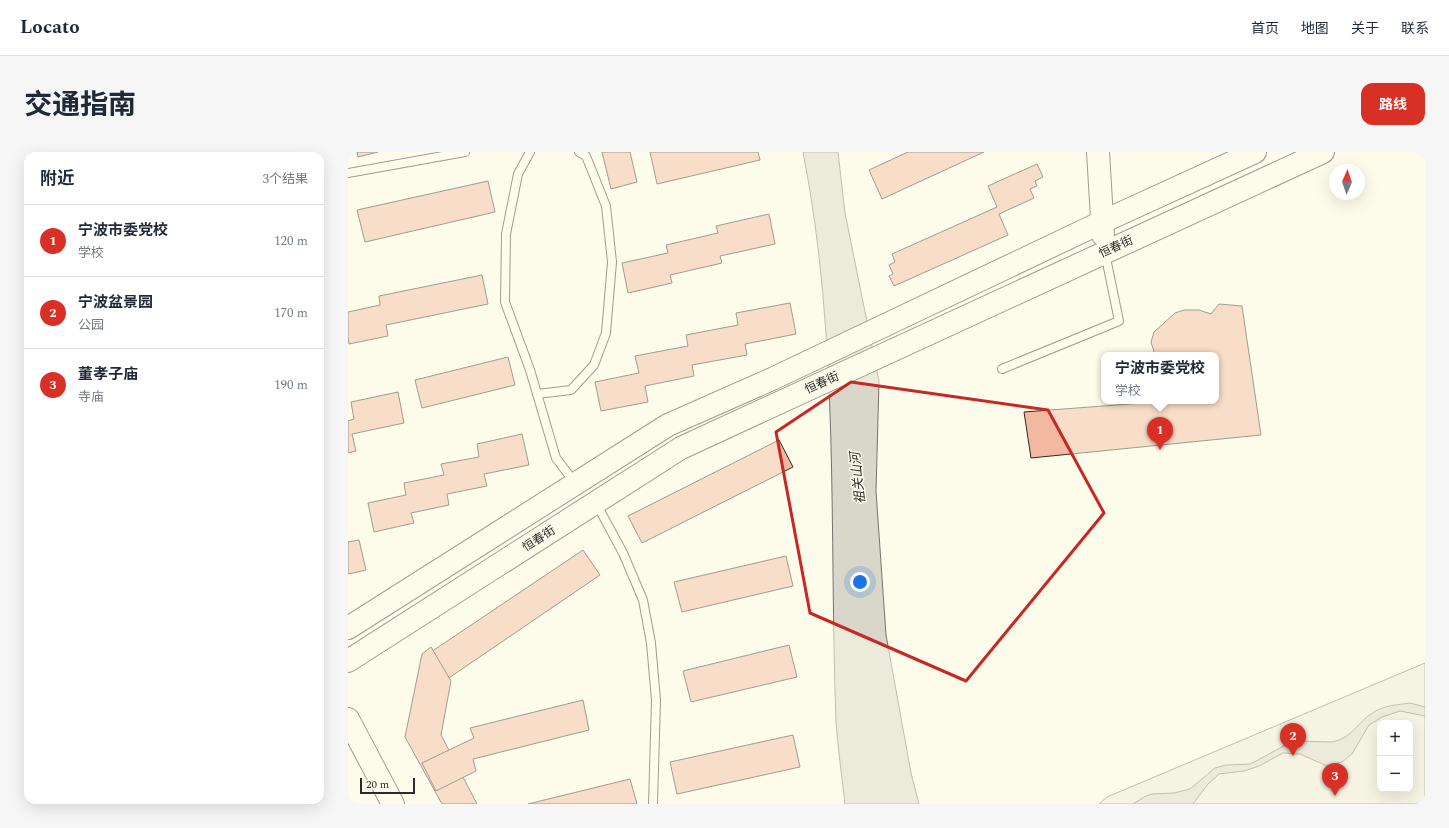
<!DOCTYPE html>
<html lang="zh">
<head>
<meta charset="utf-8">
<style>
  :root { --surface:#fff; --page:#f6f6f7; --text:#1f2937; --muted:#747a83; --line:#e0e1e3; --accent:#d93025 }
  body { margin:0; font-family:Spectral,"Noto Sans SC",serif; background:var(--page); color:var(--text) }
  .controls { position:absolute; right:12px; bottom:12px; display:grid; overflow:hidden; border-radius:8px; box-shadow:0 4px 16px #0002 }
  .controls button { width:36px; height:36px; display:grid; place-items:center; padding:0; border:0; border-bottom:1px solid var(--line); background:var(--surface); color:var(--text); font:20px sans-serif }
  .compass { position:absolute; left:981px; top:12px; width:36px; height:36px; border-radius:50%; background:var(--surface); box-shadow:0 4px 16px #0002; rotate:2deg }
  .scale { position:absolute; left:12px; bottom:10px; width:55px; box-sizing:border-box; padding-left:4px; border:2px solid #2b2b2b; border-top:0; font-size:11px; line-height:14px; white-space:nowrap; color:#2b2b2b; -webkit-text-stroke:3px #fdfbea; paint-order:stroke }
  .you { position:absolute; left:512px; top:430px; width:14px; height:14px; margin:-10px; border:3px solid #fff; border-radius:50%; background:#1a73e8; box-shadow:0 0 0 6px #1a73e833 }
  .badge { display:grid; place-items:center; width:26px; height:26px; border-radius:50%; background:var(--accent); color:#fff; font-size:13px; font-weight:700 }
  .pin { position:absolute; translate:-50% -33px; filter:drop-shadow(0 1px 2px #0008) }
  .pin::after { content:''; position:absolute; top:21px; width:14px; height:12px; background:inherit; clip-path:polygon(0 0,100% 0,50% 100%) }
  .popup { position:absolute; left:753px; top:200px; width:118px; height:52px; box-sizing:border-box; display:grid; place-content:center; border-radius:8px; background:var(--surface); filter:drop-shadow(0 1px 3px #0005); font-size:13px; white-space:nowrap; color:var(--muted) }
  .popup b { font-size:15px; color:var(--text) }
  .popup::after { content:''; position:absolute; left:50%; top:100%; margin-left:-8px; border:8px solid transparent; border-top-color:var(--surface) }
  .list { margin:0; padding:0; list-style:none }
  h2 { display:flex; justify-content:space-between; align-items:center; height:52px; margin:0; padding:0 16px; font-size:17px }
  h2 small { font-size:13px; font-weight:400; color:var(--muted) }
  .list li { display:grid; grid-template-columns:26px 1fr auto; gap:12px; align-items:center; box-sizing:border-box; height:72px; padding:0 16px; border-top:1px solid var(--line) }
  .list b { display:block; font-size:15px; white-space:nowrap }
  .list p { margin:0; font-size:13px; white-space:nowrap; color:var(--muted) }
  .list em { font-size:13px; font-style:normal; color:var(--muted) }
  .map { position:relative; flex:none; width:1077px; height:652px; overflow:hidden; border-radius:12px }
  header { display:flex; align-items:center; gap:24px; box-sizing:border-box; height:56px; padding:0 20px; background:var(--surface); border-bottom:1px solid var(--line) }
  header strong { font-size:19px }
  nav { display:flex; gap:22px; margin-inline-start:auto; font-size:14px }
  .intro { display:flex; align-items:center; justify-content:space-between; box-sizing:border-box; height:96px; padding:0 24px }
  h1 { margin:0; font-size:28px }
  .button { padding:10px 18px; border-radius:12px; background:var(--accent); color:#fff; font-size:14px; font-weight:700 }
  main { display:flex; gap:24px; padding:0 24px }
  aside { flex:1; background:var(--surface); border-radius:12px; box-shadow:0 4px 16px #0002 }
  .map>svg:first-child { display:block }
  .green { fill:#ecebdb; stroke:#74746e; fill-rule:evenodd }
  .water { fill:#d8d7c9; stroke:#74746e }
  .building { fill:#f2b8a0; stroke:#2b2b2b }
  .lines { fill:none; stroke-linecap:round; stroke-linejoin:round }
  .lane-casing { stroke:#2b2b2b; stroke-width:10 }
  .secondary-casing { stroke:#2b2b2b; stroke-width:24 }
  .lane { stroke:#fdfbea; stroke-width:8 }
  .secondary { stroke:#fdfbea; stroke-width:22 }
  .marked { fill:none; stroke:#c62828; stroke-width:3; stroke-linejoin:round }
  .labels { text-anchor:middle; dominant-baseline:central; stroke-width:3; stroke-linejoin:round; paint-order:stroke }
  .street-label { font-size:12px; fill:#2b2b2b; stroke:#fdfbea }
  .water-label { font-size:13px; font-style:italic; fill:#2b2b2b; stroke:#fdfbea }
</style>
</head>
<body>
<header>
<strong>Locato</strong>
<nav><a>首页</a><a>地图</a><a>关于</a><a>联系</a></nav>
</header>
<div class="intro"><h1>交通指南</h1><a class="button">路线</a></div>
<main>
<aside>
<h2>附近<small>3个结果</small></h2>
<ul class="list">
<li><span class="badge">1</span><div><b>宁波市委党校</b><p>学校</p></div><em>120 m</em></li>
<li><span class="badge">2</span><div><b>宁波盆景园</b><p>公园</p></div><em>170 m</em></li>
<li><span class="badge">3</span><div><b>董孝子庙</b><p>寺庙</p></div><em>190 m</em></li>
</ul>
</aside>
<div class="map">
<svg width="1077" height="652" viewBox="0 0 1077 652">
  <rect width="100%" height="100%" fill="#fdfbea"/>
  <!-- green -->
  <path class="green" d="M1077,511V652H751L759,645ZM1032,571H1062V637H1032Z"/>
  <!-- water -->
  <g class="water">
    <path d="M455,0H490L497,61L531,229L528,339L538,483L563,621L571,652H497C494,625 490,597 488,570C481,381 492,187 455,0Z"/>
    <path d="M1062,551L1077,555V564L1052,559L1034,565L1021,573L1004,602L994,610L979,614L952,602L935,601L911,614L896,619L871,622L860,632L845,652H785L796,645L803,642L826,641L842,637L867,616L878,613L902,612L910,608L941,591L947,589L984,590C1005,586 1009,570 1026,560C1037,553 1050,553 1062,551Z"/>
  </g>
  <!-- building -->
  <g class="building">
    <polygon points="9,0 30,0 10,5"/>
    <polygon points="254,0 282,0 289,30 263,37"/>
    <polygon points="302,0 410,0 412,8 309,32"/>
    <polygon points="560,0 636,0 534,47 521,18"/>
    <polygon points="689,12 695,25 687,29 689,34 682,37 686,46 651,62 660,83 546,134 541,124 545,122 541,113 547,110 544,102 649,55 640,34"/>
    <polygon points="140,29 147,60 17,90 9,58"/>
    <polygon points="421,62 427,92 372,104 374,111 322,123 324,131 280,141 274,111 320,101 318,93 370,81 368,74"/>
    <polygon points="134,123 140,152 38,173 40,184 1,192 0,185 0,160 32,153 31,144"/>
    <polygon points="442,151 448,182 397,192 399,203 344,213 346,224 297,234 300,250 253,259 247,230 291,221 287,204 340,194 338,183 390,173 388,161"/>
    <polygon points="871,152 894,154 913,283 683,306 676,260 821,249 868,249 868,203 807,203 803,190 806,180 827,161 836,158 851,158 863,162"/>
    <polygon points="160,205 167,233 74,256 67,228"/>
    <polygon points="50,240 56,271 4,282 8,299 0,301 0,269 6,267 3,250"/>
    <polygon points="174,282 181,313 136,322 139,334 99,342 101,353 63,361 66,371 26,380 20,351 58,343 56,331 96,323 93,312 131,305 129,292"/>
    <polygon points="431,288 445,315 294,391 280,364"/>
    <polygon points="11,388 18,418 0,422 0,390"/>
    <polygon points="235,398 252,423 92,532 74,506"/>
    <polygon points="438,404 445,434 334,460 326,430"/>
    <polygon points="441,493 449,525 343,550 335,519"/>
    <polygon points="83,495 103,529 93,583 129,652 94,652 57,585 74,502"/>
    <polygon points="235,548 241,578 125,607 128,619 88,639 74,611 126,586 122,576"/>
    <polygon points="445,583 452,615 329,642 322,610"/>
    <polygon points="282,627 289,652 180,652"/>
  </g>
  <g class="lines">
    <!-- lane casing -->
    <g class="lane-casing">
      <g id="lane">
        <polyline points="182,0 170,22 158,82 157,150 182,218 208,306 227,331"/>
        <polyline points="0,21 117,0"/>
        <polyline points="654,217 771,169 757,101"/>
        <polyline points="189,242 223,238 246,213 258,181 264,110 258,54 238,4 231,0"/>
        <polyline points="248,351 275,401 295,448 303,491 308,548 305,652"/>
      </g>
    </g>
    <!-- secondary casing -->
    <g class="secondary-casing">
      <g id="secondary">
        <polyline points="750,0 755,83"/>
        <polyline points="0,476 320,273 424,227 754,70 907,0"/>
        <polyline points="0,509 333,296 975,0"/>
        <polyline points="0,567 45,652"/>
      </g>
    </g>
    <!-- lane -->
    <use href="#lane" class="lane"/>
    <!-- secondary -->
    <use href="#secondary" class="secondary"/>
  </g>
  <!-- marked area -->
  <path d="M0 0H1077V652H0ZM503,230L700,258L756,361L618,529L462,461L428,280Z" fill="#fdfbea" fill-opacity=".55" fill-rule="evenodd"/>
  <path class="marked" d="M503,230L700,258L756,361L618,529L462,461L428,280Z"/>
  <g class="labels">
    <!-- street labels -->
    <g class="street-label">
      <text transform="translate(768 95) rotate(-25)">恒春街</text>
      <text transform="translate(474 231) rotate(-25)">恒春街</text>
      <text transform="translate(191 387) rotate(-33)">恒春街</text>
    </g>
    <!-- water labels -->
    <g class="water-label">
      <text transform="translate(510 326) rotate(-96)">祖关山河</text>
    </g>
  </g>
</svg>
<div class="controls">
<button>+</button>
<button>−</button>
</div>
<svg class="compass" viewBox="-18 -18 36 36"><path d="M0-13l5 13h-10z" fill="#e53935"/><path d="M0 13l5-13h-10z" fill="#747a83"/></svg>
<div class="scale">20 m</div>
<div class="you"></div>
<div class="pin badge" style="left:812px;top:298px">1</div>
<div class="popup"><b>宁波市委党校</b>学校</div>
<div class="pin badge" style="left:945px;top:604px">2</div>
<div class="pin badge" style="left:987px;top:644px">3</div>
</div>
</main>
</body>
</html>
